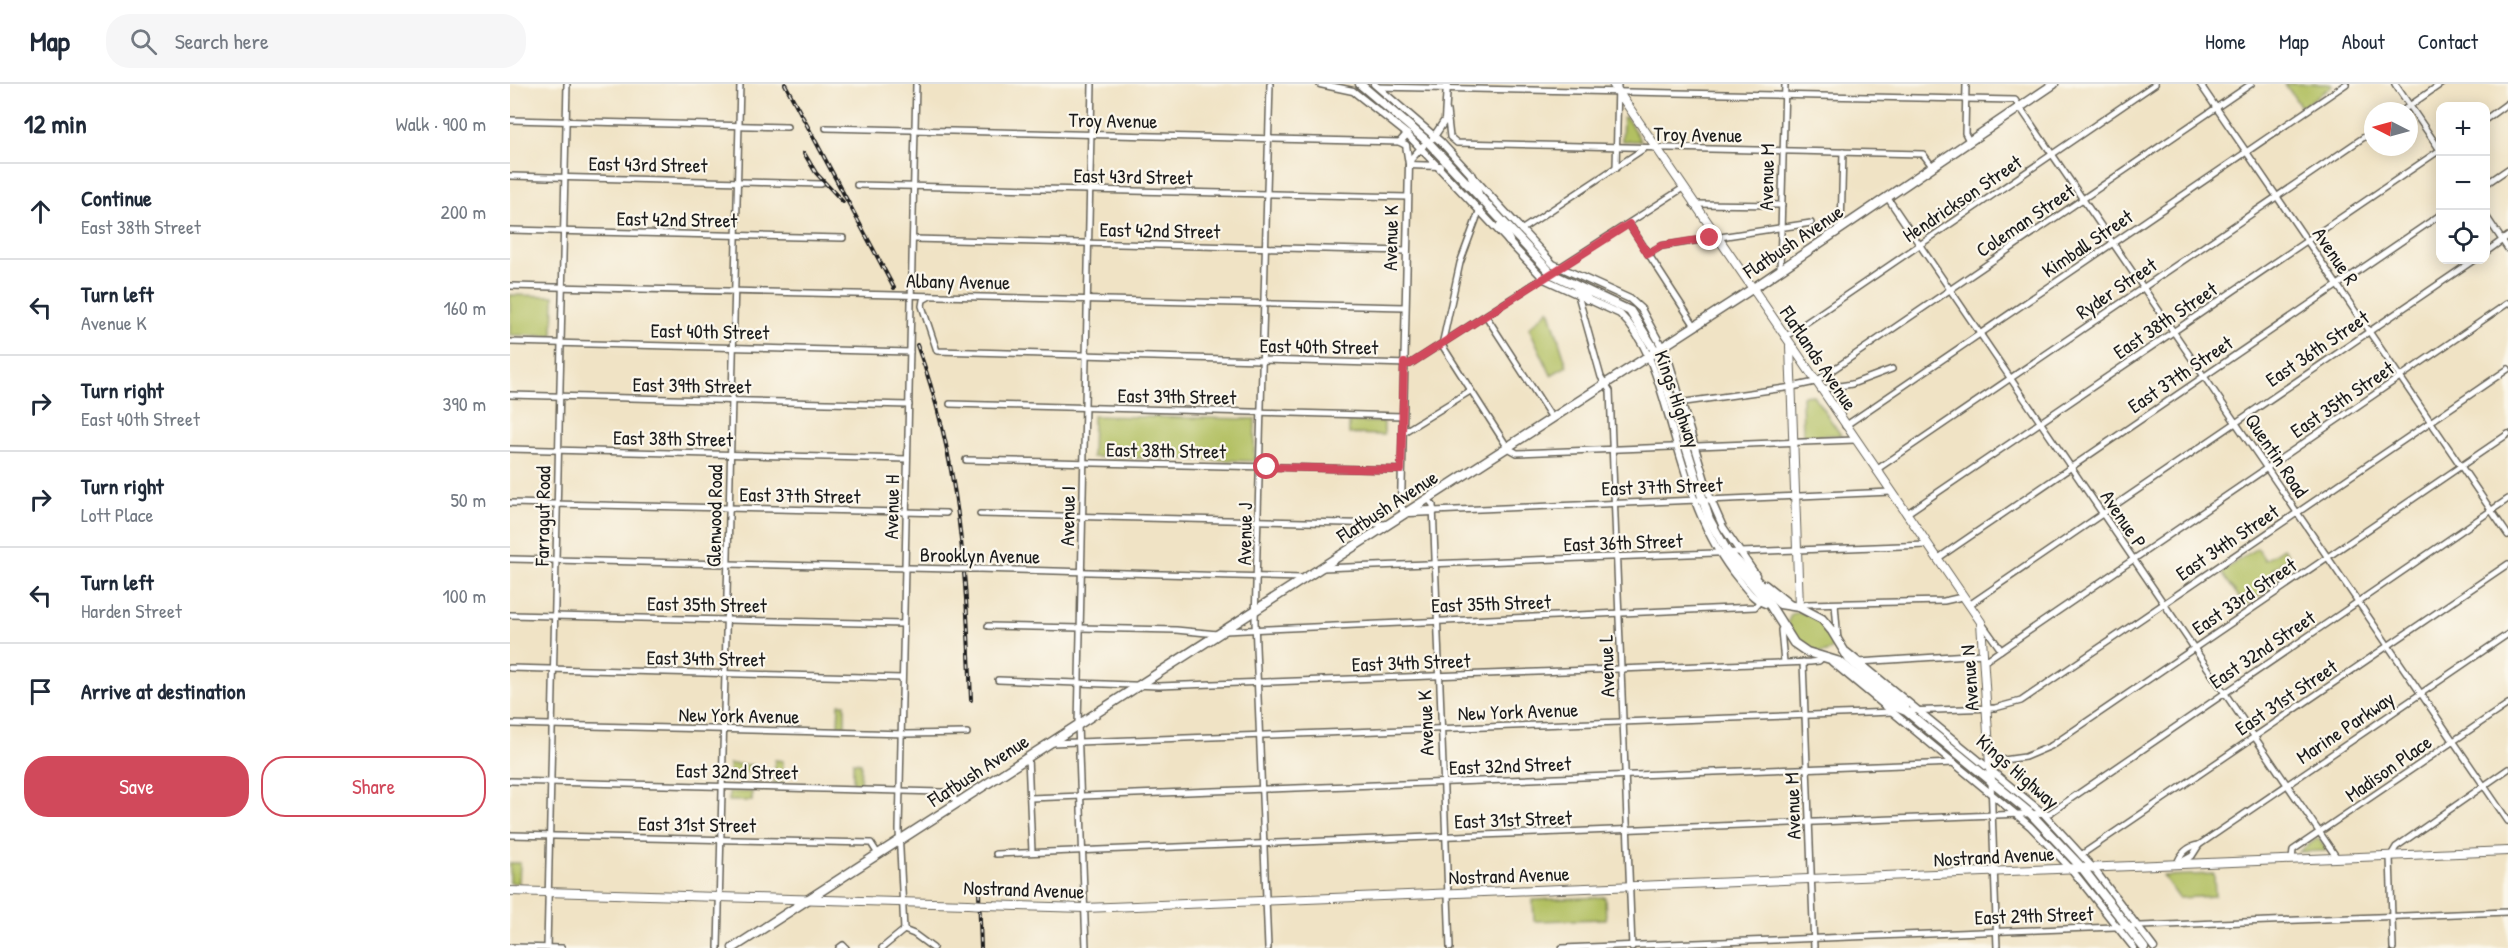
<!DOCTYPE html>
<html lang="en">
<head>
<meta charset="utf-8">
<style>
  :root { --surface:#fff; --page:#f6f6f7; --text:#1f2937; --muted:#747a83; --line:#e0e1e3; --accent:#d1495b }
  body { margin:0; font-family:"Patrick Hand",sans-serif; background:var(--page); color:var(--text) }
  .controls { position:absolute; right:18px; top:18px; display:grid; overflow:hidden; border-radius:12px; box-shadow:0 3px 15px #0003 }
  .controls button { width:54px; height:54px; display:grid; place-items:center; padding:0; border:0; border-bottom:2px solid var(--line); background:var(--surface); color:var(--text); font:30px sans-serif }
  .compass { position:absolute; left:1854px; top:18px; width:54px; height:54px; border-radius:50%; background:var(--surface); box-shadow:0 3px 15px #0003; rotate:276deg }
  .stop { position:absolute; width:18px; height:18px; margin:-14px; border:4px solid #d1495b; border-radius:50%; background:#fff }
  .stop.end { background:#d1495b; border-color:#fff; box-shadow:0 2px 6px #0008 }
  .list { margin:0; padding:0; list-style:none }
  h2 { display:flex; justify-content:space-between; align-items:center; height:78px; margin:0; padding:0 24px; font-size:26px }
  h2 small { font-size:20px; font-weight:400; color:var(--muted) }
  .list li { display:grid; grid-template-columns:39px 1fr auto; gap:18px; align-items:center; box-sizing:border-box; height:96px; padding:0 24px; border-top:2px solid var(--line) }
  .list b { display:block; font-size:22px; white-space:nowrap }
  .list p { margin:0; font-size:20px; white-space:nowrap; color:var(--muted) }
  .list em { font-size:20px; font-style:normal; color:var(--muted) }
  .actions { display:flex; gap:12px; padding:18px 24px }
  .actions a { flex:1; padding:14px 0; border:2px solid var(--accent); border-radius:24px; text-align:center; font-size:21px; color:var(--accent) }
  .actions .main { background:var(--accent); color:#fff }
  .icon { flex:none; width:33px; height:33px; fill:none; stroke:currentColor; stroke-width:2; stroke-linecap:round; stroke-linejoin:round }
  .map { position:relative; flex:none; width:1998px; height:864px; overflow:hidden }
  header { display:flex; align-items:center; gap:36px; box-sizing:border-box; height:84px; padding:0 30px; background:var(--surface); border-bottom:2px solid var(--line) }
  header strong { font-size:28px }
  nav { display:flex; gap:33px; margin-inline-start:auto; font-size:21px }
  .search { width:420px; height:54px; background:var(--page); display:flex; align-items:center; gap:15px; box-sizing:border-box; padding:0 21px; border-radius:24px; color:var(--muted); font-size:22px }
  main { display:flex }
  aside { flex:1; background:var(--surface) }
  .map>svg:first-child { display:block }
  .green { fill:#b2c062; stroke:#676e3f; stroke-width:1.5 }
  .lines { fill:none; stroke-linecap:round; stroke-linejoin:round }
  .minor-casing { stroke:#666257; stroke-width:8 }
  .tertiary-casing { stroke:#666257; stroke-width:9 }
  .secondary-casing { stroke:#666257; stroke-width:10 }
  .primary-casing { stroke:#666257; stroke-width:11 }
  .minor { stroke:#fff; stroke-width:5 }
  .tertiary { stroke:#fff; stroke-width:6 }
  .secondary { stroke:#fff; stroke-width:8 }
  .primary { stroke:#fff; stroke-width:8 }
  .rail-casing { stroke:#1c1c1c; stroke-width:4 }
  .rail { stroke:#fbf7ec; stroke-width:1.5; stroke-dasharray:4.5; stroke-linecap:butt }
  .minor-bridge-casing { stroke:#666257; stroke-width:8; stroke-linecap:butt }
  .secondary-bridge-casing { stroke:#666257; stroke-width:10; stroke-linecap:butt }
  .minor-bridge { stroke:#fff; stroke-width:5 }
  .secondary-bridge { stroke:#fff; stroke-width:8 }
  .route { stroke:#d1495b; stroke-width:8 }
  .labels { text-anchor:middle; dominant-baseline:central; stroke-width:4.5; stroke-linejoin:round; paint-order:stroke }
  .street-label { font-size:20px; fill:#1c1c1c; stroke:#fbf7ec }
</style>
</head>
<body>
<header>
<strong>Map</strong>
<div class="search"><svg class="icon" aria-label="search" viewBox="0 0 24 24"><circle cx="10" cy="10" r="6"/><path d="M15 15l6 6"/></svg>Search here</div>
<nav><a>Home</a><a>Map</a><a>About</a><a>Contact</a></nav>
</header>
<main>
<aside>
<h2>12 min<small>Walk · 900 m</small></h2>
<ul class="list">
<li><svg class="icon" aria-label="ahead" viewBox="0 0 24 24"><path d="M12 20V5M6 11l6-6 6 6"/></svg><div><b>Continue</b><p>East 38th Street</p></div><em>200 m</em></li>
<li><svg class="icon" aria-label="left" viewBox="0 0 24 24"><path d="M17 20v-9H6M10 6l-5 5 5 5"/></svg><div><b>Turn left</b><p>Avenue K</p></div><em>160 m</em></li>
<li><svg class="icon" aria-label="right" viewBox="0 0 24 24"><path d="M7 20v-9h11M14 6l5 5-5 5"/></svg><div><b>Turn right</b><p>East 40th Street</p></div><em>390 m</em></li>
<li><svg class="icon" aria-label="right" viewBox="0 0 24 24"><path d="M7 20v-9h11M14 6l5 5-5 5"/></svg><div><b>Turn right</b><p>Lott Place</p></div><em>50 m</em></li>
<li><svg class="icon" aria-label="left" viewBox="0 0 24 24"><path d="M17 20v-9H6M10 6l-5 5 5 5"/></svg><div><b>Turn left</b><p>Harden Street</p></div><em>100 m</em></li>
<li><svg class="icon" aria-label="arrive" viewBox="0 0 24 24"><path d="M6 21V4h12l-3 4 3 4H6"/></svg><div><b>Arrive at destination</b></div></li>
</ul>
<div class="actions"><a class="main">Save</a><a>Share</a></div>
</aside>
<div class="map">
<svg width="1998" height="864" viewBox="0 0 1998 864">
  <rect width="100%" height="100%" fill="#fbf7ec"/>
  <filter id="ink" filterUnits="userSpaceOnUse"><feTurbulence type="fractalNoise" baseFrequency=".0167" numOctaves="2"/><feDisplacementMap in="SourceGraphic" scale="12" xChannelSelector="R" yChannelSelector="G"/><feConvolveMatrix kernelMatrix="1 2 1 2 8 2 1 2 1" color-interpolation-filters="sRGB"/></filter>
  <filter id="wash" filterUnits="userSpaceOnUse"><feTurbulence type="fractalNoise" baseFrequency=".008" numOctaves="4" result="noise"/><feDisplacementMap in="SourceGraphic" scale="24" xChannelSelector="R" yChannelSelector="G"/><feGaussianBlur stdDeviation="1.35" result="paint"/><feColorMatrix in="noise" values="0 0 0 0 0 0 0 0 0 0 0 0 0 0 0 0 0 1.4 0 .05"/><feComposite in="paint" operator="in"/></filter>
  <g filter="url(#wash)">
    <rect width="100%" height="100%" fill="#f0e3c5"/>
    <!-- green -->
    <g class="green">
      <polygon points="1775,0 1821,0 1822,2 1791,23"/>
      <polygon points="1116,33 1131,57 1112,57 1113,34"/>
      <polygon points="0,211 44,212 43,252 0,251"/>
      <polygon points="1039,225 1057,282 1041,291 1019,244"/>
      <polygon points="1303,311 1331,351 1293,352 1292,312"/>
      <polygon points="583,332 745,335 744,377 582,373"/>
      <polygon points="839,338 874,338 874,351 839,350"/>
      <polygon points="1747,464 1755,476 1773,464 1779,472 1762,486 1770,497 1735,522 1711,488"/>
      <path d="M1290,528C1305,532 1328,548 1321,566C1303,576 1282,555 1278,538L1281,530Z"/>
      <polygon points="329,620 335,620 335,642 328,642"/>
      <polygon points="265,676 273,677 272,699 264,699"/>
      <polygon points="343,678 351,679 350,701 343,701"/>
      <polygon points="219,680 243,681 242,688 219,688"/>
      <rect x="219" y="708" width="23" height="9"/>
      <polygon points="1808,754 1816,764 1815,767 1789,768"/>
      <polygon points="0,779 10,779 9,799 0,799"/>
      <polygon points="1704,790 1705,812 1669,814 1653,792"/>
      <polygon points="1095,813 1096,835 1024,837 1023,816"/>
    </g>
  </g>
  <g filter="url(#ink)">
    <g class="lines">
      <!-- minor casing -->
      <g class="minor-casing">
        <g id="minor">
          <polyline points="1456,0 1455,49 1459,57"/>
          <polyline points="1690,0 1998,451"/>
          <polyline points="1885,0 1930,66"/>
          <polyline points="867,3 1505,16 1998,737"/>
          <polyline points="937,27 940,53 947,59 1413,70 1422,82"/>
          <polyline points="1892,27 1931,0"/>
          <polyline points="1976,35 1998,19"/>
          <polyline points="0,36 277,43"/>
          <polyline points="316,44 890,58"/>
          <polyline points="1106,84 1108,0"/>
          <polyline points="0,92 311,100"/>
          <polyline points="1976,100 1998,85"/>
          <polyline points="347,101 898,113"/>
          <polyline points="1377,113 1827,774"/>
          <polyline points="1183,120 1272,121"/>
          <polyline points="970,125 950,179 932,261 998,364 1007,369 1345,356"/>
          <polyline points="1976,132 1998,165"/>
          <polyline points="1119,140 1185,242"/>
          <polyline points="1331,144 1333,68"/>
          <polyline points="0,146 333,154"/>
          <polyline points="1011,146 1135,64"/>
          <polyline points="403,155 896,167"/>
          <polyline points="1976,168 1998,152"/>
          <polyline points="1138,170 1151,162 1301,139"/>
          <polyline points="1270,186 1275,0"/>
          <polyline points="0,202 895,223"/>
          <polyline points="1068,211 1091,293 1100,307 1122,863"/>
          <polyline points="420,212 413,216 412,222 427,267 900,280 1173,104"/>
          <polyline points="976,232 1042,334"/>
          <polyline points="1275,253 1645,0"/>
          <polyline points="0,258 400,268"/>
          <polyline points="1311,305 1342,300 1382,285"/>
          <polyline points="0,311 399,321"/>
          <polyline points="440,320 893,332"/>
          <polyline points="1161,320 1282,303 1305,298 1741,0"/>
          <polyline points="1335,342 1836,0"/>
          <polyline points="892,349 960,307"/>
          <polyline points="0,365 397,375"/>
          <polyline points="456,376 891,386"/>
          <polyline points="1366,386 1863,47"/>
          <polyline points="918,415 923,421 940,864"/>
          <polyline points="1197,416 1381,408"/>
          <polyline points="0,419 436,429"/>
          <polyline points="923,427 1188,416"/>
          <polyline points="470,430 876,440"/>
          <polyline points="1396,430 1930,66"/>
          <polyline points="0,475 443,485"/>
          <polyline points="1427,475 1930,131"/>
          <polyline points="812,484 1417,461"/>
          <polyline points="468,485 793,494"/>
          <polyline points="1325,520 1328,557"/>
          <polyline points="1459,521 1964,176"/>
          <polyline points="1289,523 1297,520 1434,517 1452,513"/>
          <polyline points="0,531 393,540"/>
          <polyline points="1471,538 1491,566"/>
          <polyline points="478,542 666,546 707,550"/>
          <polyline points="1274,542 1271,546 1274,578"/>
          <polyline points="715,547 1245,523 1249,518"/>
          <polyline points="1475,577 1998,219"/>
          <polyline points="1293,578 1304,864"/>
          <polyline points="1349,578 1474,570"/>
          <polyline points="0,584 392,594"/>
          <polyline points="488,596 649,602 1300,578 1309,577 1313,573"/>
          <polyline points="1395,627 1485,624 1511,617 1998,285"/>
          <polyline points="0,640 397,650 457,649"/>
          <polyline points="541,659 1383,628"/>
          <polyline points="518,673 522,768"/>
          <polyline points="1479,678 1515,673 1541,662 1998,350"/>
          <polyline points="0,697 430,708 440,708 447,719"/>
          <polyline points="1481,697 1487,864"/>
          <polyline points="520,714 1445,679"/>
          <polyline points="0,751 361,759 368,770"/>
          <polyline points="486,770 1540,729 1998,415"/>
          <polyline points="1571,771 1998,480"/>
          <polyline points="1782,776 1783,766 1998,620"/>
          <polyline points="1669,779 1682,772 1689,761"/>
          <path d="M1667,780C1670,770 1678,762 1689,761L1998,550"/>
          <polyline points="394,846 389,746 406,0"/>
          <polyline points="0,863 52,864"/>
          <polyline points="37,864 57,0"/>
          <polyline points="208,864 230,0"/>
          <polyline points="329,864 333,861 336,864"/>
          <polyline points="372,864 394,846 404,850 423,864"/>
          <polyline points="576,864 568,641 582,0"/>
          <polyline points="758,864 745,537 760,0"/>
          <polyline points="1052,864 1998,828"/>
          <polyline points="1883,864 1880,773 1886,763 1998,685"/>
        </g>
      </g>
      <!-- tertiary casing -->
      <g class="tertiary-casing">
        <g id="tertiary">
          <path d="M810,0L843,7L897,50L1034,195L1110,230C1139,258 1149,300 1160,337C1176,393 1191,450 1229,496C1237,506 1246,519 1260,521"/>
          <polyline points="864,0 931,58 1043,180 1120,215 1131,225 1158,274 1201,416 1213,443 1246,491"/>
          <polyline points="897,50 890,58 896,61 899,80"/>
          <polyline points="923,54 935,36 937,0"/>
          <polyline points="899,81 930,82"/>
          <polyline points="895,430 891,422 899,81 901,75 913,62"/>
          <polyline points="1255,500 1280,520"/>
          <polyline points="1337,568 1533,729 1584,785 1644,864"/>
          <polyline points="1322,578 1520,742 1562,786 1624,864"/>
        </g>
      </g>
      <!-- secondary casing -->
      <g class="secondary-casing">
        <g id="secondary">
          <polyline points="1103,0 1471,538 1481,697"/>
          <polyline points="1280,262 1289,523"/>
          <polyline points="0,807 458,820"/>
          <polyline points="475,821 575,824 1998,767"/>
        </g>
      </g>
      <!-- primary casing -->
      <g class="primary-casing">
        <g id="primary">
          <polyline points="850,0 918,58 1042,190 1120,227 1146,268 1199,435 1218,469 1219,474 1260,521 1284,559 1297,568 1330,578 1386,623 1396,627 1520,729 1573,785 1634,864"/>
          <polyline points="962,92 968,110"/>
          <polyline points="991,141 999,157"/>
          <polyline points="1067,203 1077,215"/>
          <polyline points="899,428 923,427"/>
          <polyline points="1219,469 1270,520 1289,523 1312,535 1322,547 1339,575 1395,624"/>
          <polyline points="223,864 1242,205 1544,0"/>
        </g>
      </g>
      <!-- minor -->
      <use href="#minor" class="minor"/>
      <!-- tertiary -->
      <use href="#tertiary" class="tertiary"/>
      <!-- secondary -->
      <use href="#secondary" class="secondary"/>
      <!-- primary -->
      <use href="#primary" class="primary"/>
      <!-- rail casing -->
      <g class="rail-casing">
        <g id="rail">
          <polyline points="275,0 384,204"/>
          <polyline points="294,69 306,89 333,118"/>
          <path d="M407,261C451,378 456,492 461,616"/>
          <polyline points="469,809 471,864"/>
        </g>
      </g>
      <!-- rail -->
      <use href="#rail" class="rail"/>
      <!-- minor-bridge casing -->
      <g class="minor-bridge-casing">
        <polyline id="minor-bridge" points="443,485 468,485"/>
      </g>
      <!-- secondary-bridge casing -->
      <g class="secondary-bridge-casing">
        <polyline id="secondary-bridge" points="458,820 475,821"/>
      </g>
      <!-- minor-bridge -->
      <use href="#minor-bridge" class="minor-bridge"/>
      <!-- secondary-bridge -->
      <use href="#secondary-bridge" class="secondary-bridge"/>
    </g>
  </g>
  <g class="lines" filter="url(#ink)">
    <!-- route -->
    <polyline class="route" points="757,383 891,386 894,279 900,280 1119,140 1138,170 1151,162 1200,154"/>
  </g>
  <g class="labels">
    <!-- street labels -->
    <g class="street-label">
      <text transform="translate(603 36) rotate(1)">Troy Avenue</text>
      <text transform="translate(1188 50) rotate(1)">Troy Avenue</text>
      <text transform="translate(138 80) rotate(1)">East 43rd Street</text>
      <text transform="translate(623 92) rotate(1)">East 43rd Street</text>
      <text transform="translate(1256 93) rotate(-89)">Avenue M</text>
      <text transform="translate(1452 114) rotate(-34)">Hendrickson Street</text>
      <text transform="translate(167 135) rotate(1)">East 42nd Street</text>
      <text transform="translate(1515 136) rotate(-34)">Coleman Street</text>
      <text transform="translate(650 146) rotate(1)">East 42nd Street</text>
      <text transform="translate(880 154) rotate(-89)">Avenue K</text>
      <text transform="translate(1283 157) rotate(-34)">Flatbush Avenue</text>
      <text transform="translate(1577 159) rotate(-34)">Kimball Street</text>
      <text transform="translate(1826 172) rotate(56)">Avenue R</text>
      <text transform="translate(448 197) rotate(1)">Albany Avenue</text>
      <text transform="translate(1606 204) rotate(-34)">Ryder Street</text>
      <text transform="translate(1655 236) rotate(-34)">East 38th Street</text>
      <text transform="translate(200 247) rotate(1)">East 40th Street</text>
      <text transform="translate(809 262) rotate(1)">East 40th Street</text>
      <text transform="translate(1807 264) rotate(-34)">East 36th Street</text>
      <text transform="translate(1309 274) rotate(56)">Flatlands Avenue</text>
      <text transform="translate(1670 290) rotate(-34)">East 37th Street</text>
      <text transform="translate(182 301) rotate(1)">East 39th Street</text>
      <text transform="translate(667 312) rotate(1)">East 39th Street</text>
      <text transform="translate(1168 315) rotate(71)">Kings Highway</text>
      <text transform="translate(1832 315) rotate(-34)">East 35th Street</text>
      <text transform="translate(163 354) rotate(1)">East 38th Street</text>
      <text transform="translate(656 366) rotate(1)">East 38th Street</text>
      <text transform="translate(1767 371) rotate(56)">Quentin Road</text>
      <text transform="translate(1152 402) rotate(-2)">East 37th Street</text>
      <text transform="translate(290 411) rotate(1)">East 37th Street</text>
      <text transform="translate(877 422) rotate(-33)">Flatbush Avenue</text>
      <text transform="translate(381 423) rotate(-89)">Avenue H</text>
      <text transform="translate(32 432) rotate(-89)">Farragut Road</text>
      <text transform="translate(204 432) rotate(-89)">Glenwood Road</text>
      <text transform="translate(557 432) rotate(-89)">Avenue I</text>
      <text transform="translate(1614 435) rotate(56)">Avenue P</text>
      <text transform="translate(734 450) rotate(-89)">Avenue J</text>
      <text transform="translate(1113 458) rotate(-2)">East 36th Street</text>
      <text transform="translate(1717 458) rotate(-34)">East 34th Street</text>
      <text transform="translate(470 471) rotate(1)">Brooklyn Avenue</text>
      <text transform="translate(1734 512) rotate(-34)">East 33rd Street</text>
      <text transform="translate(981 519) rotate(-2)">East 35th Street</text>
      <text transform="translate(197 520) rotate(1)">East 35th Street</text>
      <text transform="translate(1752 565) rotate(-34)">East 32nd Street</text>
      <text transform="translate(196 574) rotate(1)">East 34th Street</text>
      <text transform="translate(901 578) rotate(-2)">East 34th Street</text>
      <text transform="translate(1096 582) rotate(-92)">Avenue L</text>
      <text transform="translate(1459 594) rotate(-94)">Avenue N</text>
      <text transform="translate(1776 613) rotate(-34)">East 31st Street</text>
      <text transform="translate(1008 627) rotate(-2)">New York Avenue</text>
      <text transform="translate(229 631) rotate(1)">New York Avenue</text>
      <text transform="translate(915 639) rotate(-92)">Avenue K</text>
      <text transform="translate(1835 643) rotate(-34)">Marine Parkway</text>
      <text transform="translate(1000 681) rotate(-2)">East 32nd Street</text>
      <text transform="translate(1878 684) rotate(-35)">Madison Place</text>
      <text transform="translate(468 686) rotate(-33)">Flatbush Avenue</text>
      <text transform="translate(227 687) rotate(1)">East 32nd Street</text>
      <text transform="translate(1508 687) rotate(41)">Kings Highway</text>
      <text transform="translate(1282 722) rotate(-92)">Avenue M</text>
      <text transform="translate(1003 735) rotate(-2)">East 31st Street</text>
      <text transform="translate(187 740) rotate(1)">East 31st Street</text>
      <text transform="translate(1484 772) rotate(-3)">Nostrand Avenue</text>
      <text transform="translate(999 791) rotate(-2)">Nostrand Avenue</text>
      <text transform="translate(514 805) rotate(2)">Nostrand Avenue</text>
      <text transform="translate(1524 831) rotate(-2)">East 29th Street</text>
    </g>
  </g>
</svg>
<div class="controls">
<button>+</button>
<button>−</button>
<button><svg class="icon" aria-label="locate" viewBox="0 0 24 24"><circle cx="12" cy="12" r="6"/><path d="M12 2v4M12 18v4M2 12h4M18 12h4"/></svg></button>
</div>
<svg class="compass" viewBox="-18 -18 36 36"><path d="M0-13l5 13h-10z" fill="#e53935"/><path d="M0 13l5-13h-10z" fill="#747a83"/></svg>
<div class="stop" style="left:757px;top:383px"></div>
<div class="stop end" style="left:1200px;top:154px"></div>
</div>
</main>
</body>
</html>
